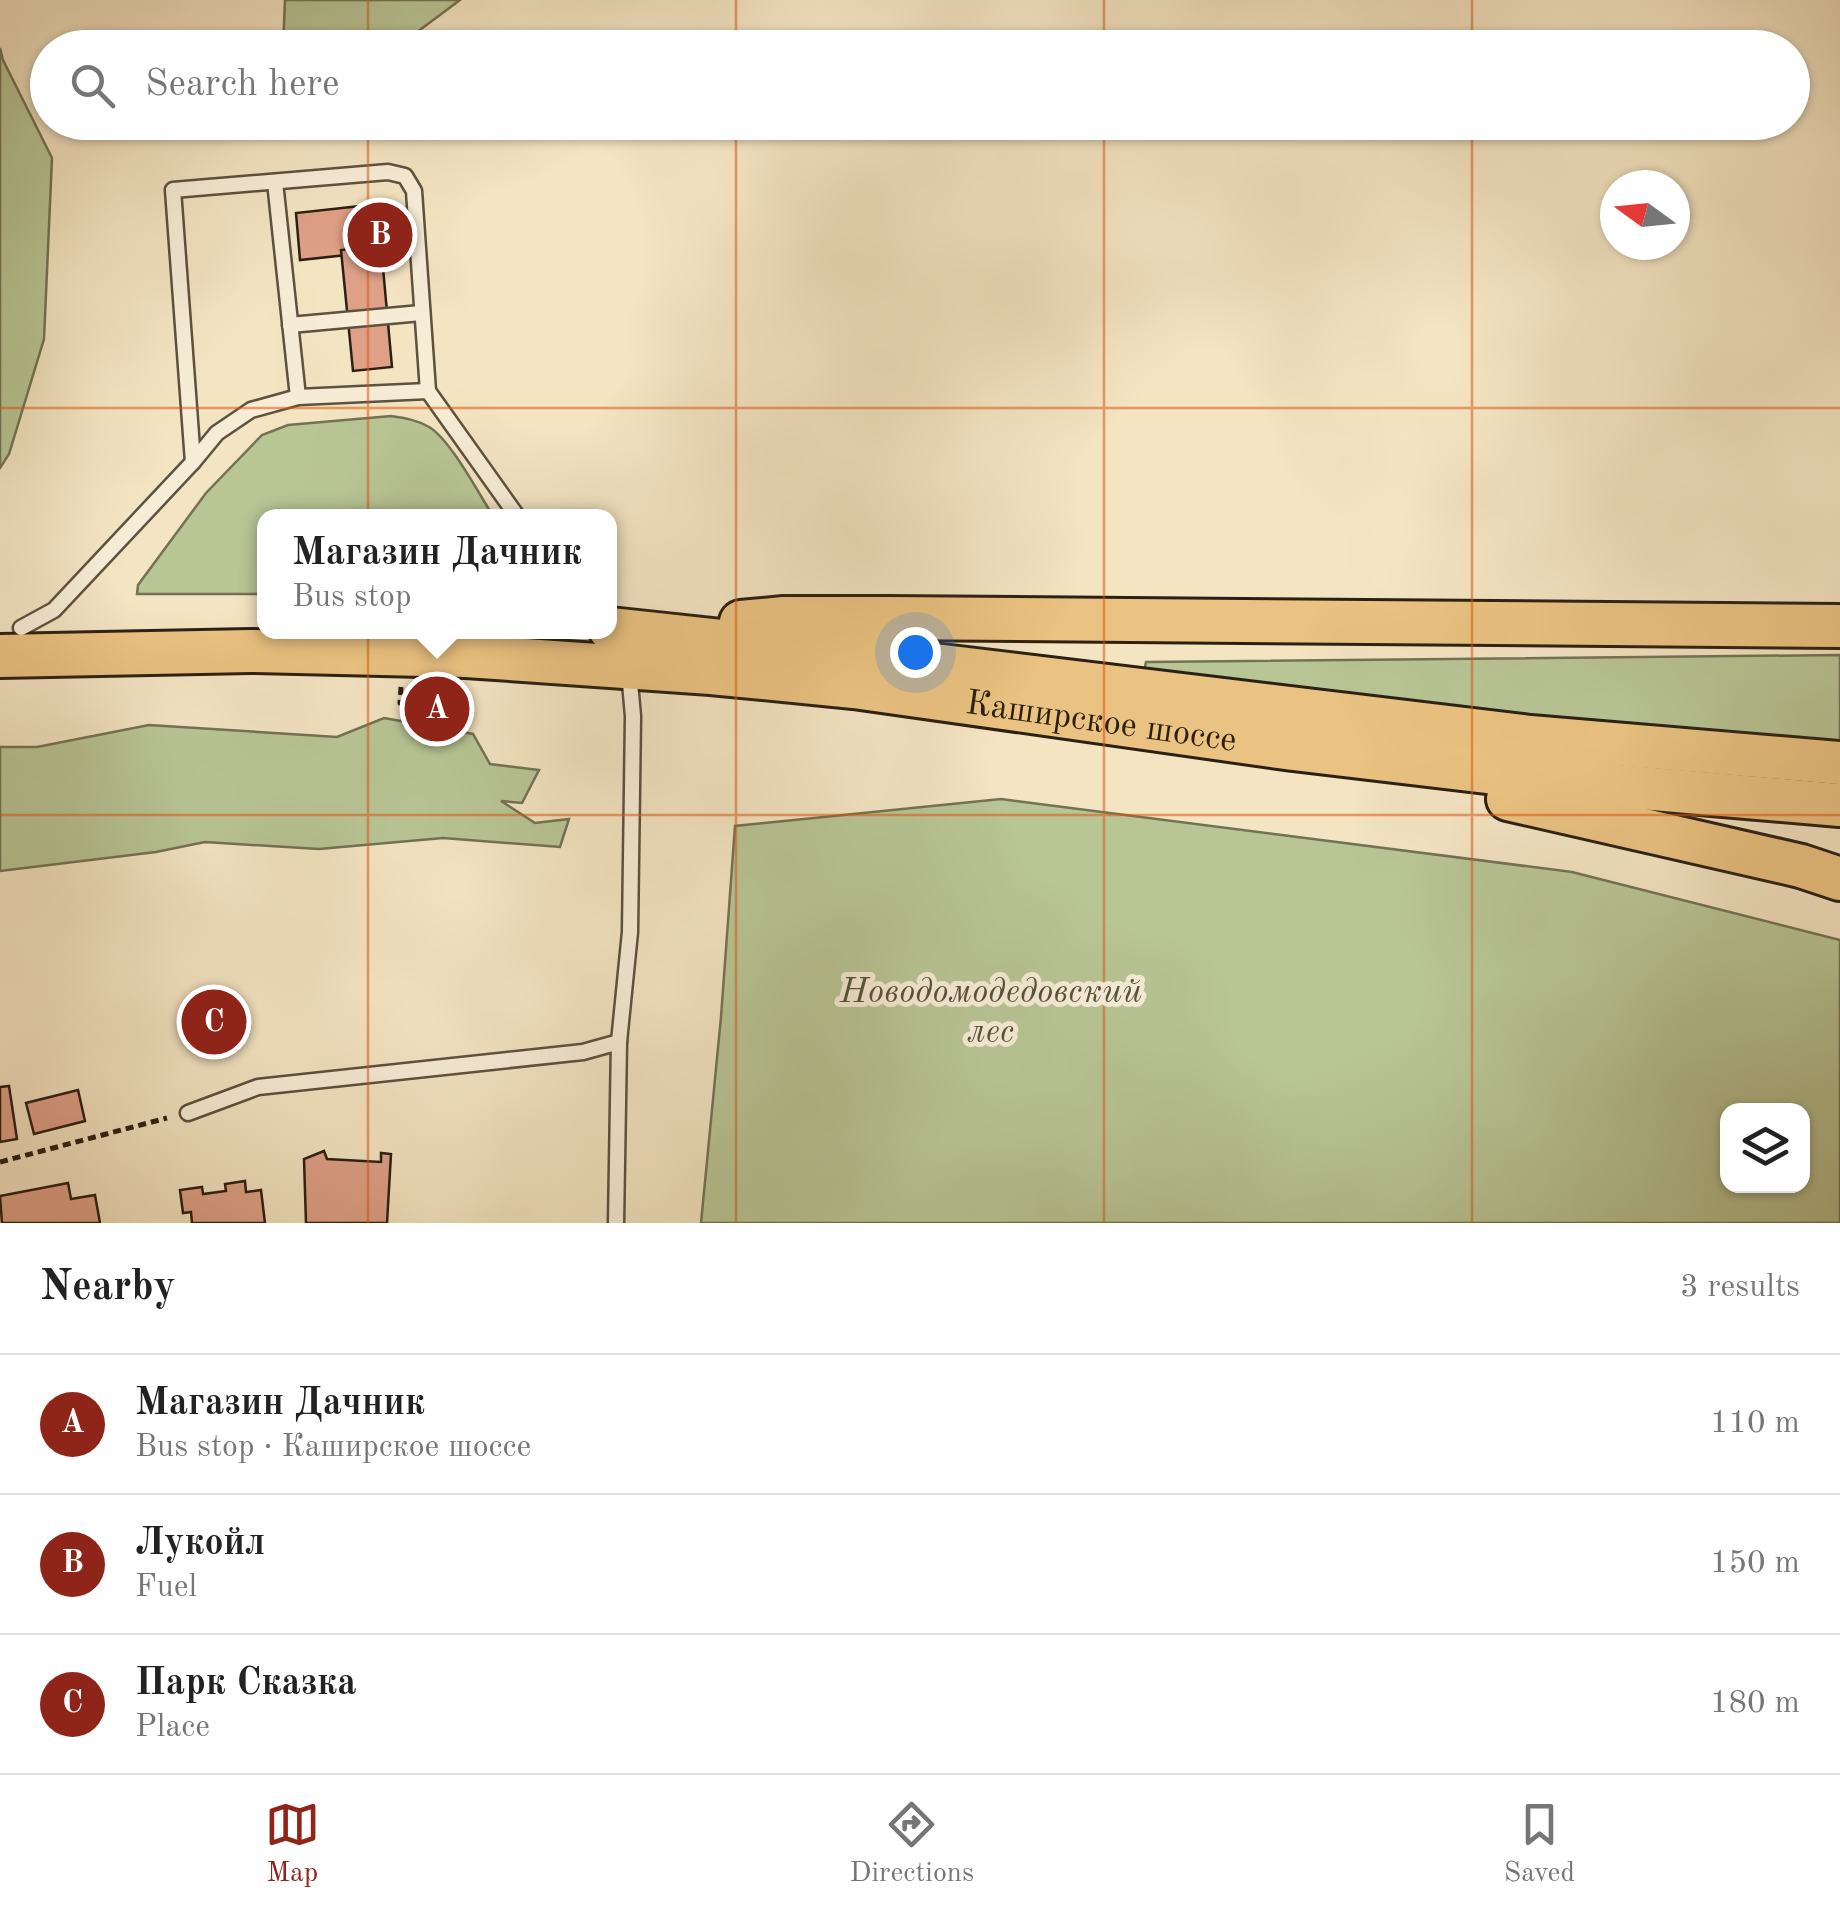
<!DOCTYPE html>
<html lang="en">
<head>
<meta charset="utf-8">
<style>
  :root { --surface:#fff; --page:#f6f6f6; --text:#222; --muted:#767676; --line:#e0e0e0; --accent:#8f2418 }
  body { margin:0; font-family:"Old Standard TT",serif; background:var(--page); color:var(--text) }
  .controls { position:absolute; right:30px; bottom:30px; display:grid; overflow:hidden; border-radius:20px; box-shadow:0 2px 8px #0004 }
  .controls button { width:90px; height:90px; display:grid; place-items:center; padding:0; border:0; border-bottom:2px solid var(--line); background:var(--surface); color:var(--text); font:50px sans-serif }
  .compass { position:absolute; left:1600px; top:170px; width:90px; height:90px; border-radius:50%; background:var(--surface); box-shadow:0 2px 8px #0004; rotate:285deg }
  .you { position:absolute; left:915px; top:652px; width:35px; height:35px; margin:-25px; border:8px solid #fff; border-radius:50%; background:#1a73e8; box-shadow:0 0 0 15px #1a73e833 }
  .badge { display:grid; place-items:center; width:65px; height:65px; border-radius:50%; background:var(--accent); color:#fff; font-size:32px; font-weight:700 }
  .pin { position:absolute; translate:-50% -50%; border:5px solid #fff; box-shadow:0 2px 10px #0006 }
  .popup { position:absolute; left:257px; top:509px; width:360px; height:130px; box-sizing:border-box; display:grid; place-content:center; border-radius:20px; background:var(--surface); filter:drop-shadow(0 2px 8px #0005); font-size:32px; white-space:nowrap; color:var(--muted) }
  .popup b { font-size:38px; color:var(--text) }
  .popup::after { content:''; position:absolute; left:50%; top:100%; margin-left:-20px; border:20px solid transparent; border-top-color:var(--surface) }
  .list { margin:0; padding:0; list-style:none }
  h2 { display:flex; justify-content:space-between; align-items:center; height:130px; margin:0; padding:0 40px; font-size:42px }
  h2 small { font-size:32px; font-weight:400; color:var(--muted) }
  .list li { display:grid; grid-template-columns:65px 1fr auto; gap:30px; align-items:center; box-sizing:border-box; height:140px; padding:0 40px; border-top:2px solid var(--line) }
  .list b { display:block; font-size:38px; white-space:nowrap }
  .list p { margin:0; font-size:32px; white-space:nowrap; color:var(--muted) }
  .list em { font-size:32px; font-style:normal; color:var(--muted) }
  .icon { flex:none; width:55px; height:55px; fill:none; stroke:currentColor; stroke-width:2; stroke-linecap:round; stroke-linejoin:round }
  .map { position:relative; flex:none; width:1840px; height:1223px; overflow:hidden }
  .search { position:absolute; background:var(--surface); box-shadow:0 2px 8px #0004; left:30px; right:30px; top:30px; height:110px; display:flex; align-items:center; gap:25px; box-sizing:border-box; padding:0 35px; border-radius:55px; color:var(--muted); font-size:38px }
  .sheet { height:550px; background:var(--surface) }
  nav { display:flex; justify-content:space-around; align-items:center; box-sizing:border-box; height:140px; border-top:2px solid var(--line); background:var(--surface); font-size:28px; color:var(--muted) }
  nav a { display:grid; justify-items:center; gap:5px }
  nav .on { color:var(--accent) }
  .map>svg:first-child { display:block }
  .green { fill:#b8c595; stroke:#727254; stroke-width:2.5; fill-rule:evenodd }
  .building { fill:#dea087; stroke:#2b2013; stroke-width:2.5 }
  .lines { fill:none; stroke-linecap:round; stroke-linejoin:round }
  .service-casing { stroke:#5d513f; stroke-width:19 }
  .primary-casing { stroke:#2b2013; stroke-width:48 }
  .path { stroke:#2b2013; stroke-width:5; stroke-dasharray:8 5; stroke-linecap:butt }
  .service { stroke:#f7edd7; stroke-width:14 }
  .primary { stroke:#eac281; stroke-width:42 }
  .grid { fill:none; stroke:#df560c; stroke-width:2.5; stroke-opacity:0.55 }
  .labels { text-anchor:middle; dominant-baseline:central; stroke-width:10; stroke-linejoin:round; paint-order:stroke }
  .street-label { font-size:35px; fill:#2b2013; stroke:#f7edd7 }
  .park-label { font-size:35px; font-style:italic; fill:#55523a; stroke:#f7edd7 }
</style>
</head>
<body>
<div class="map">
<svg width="1840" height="1223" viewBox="0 0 1840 1223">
  <rect width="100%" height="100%" fill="#f3e4c2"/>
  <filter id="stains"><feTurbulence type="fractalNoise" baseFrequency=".002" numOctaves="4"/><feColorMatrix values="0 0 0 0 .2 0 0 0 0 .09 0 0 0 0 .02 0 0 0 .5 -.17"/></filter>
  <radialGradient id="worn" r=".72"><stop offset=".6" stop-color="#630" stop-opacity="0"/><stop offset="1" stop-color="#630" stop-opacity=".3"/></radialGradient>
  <!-- green -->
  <g class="green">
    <polygon points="285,0 460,0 397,47 283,48"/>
    <polygon points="0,48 3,60 52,158 44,339 9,454 0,468"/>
    <path d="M391,416C405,418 417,420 429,427C450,439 479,494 493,516H264V594H137L138,585L206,493L262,435L288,425Z"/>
    <polygon points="1840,655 1840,745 1575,727 1143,676 1146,662"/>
    <polygon points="384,718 473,734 490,764 539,770 522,803 501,801 535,823 569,819 560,847 443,838 319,849 205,842 156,852 0,871 0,747 37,747 149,725 337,737"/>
    <path d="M1001,799L1572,872L1840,940V1223H701L721,1017L735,826ZM1802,1110V1186H1728V1110Z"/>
  </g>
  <!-- building -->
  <g class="building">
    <polygon points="388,203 393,250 300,260 296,213"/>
    <polygon points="381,246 392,367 353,371 341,250"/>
    <polygon points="9,1086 17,1139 0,1142 0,1087"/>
    <polygon points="78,1090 85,1121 34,1134 26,1103"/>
    <polygon points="324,1151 327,1159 381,1162 381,1153 391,1154 387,1223 306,1223 304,1159"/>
    <polygon points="245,1181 246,1192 261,1190 265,1223 192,1223 191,1212 183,1213 180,1190 202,1187 203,1194 226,1191 225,1184"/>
    <polygon points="68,1183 71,1199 95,1195 100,1223 2,1223 0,1196"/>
  </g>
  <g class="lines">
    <!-- service casing -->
    <g class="service-casing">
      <g id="service">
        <polyline points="275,182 298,397"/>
        <polyline points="290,325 421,313"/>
        <polyline points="193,462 173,190 388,172 405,176 414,191 428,391 517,516"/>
        <polyline points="21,628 54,610 193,462 217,433 251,410 298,397 428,391"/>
        <polyline points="188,1113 258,1087 583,1052 619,1042"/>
        <polyline points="616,1223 619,1042 630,932 633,716 629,672"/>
      </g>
    </g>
    <!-- primary casing -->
    <g class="primary-casing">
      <g id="primary">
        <polyline points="741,622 784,618 887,618 1840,626"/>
        <polyline points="610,629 859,656 1530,737 1840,763"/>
        <path id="s1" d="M0,656L251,651L466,656L711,673L854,687L1293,749L1572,782L1840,805"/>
        <polyline points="1508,799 1801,866 1840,879"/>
      </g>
    </g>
    <!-- path -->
    <g class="path">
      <polyline points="401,687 400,703 447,706"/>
      <polyline points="0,1162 167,1118"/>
    </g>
    <!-- service -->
    <use href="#service" class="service"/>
    <!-- primary -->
    <use href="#primary" class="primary"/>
  </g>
  <!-- grid -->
  <path class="grid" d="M368,0V48M736,0V48M1104,0V48M1472,0V48M368,122V1223M736,122V1223M1104,122V1223M1472,122V1223M0,408H1840M0,815H1840"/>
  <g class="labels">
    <!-- street labels -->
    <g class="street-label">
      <text stroke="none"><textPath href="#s1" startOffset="1105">Каширское шоссе</textPath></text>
    </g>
    <!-- park labels -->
    <g class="park-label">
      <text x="991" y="992">Новодомодедовский<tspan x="991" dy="40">лес</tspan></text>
    </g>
  </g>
  <rect width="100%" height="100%" filter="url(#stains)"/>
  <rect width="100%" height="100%" fill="url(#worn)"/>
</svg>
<div class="controls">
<button><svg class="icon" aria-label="layers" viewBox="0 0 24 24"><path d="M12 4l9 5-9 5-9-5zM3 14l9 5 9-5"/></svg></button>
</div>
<svg class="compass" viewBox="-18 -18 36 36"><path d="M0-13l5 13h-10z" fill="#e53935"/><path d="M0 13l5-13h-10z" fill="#767676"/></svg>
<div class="you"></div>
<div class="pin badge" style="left:437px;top:709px">A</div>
<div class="popup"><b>Магазин Дачник</b>Bus stop</div>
<div class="pin badge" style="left:380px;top:235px">B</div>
<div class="pin badge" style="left:214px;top:1022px">C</div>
<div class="search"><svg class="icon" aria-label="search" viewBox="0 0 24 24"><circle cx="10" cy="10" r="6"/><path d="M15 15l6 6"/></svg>Search here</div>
</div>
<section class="sheet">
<h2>Nearby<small>3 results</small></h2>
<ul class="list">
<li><span class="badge">A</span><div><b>Магазин Дачник</b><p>Bus stop · Каширское шоссе</p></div><em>110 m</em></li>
<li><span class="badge">B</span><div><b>Лукойл</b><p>Fuel</p></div><em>150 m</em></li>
<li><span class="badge">C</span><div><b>Парк Сказка</b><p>Place</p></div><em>180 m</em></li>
</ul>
</section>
<nav>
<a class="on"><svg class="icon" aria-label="map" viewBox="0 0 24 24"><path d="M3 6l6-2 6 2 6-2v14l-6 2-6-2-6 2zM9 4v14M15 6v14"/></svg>Map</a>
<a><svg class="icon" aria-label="directions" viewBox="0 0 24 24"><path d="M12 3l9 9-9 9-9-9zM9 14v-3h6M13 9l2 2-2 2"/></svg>Directions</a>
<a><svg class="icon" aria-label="saved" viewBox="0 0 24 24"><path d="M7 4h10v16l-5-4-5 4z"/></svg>Saved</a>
</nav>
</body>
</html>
